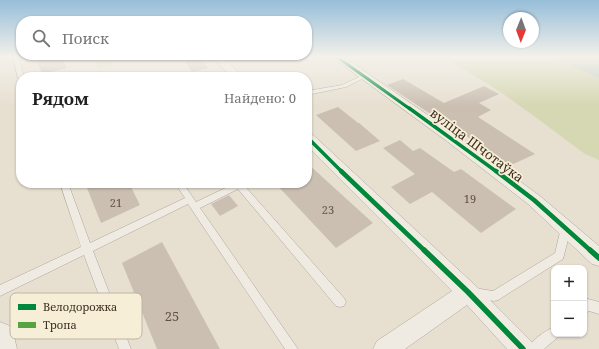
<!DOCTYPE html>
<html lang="ru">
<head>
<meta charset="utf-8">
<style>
  :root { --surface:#fff; --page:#f2f2f2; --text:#222; --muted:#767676; --line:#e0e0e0 }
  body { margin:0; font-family:"Noto Serif",serif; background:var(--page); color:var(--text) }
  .controls { position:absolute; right:12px; bottom:12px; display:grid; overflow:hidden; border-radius:8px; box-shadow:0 1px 3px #0004 }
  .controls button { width:36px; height:36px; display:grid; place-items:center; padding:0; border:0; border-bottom:1px solid var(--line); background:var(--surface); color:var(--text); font:20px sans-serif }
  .compass { position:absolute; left:503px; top:12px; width:36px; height:36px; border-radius:50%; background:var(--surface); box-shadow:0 1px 3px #0004; rotate:181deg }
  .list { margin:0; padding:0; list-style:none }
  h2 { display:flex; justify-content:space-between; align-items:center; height:52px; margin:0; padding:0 16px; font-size:17px }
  h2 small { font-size:13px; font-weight:400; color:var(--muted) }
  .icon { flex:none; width:22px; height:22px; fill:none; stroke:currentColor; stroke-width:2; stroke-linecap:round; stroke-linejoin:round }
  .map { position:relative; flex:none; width:599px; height:349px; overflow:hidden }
  .search { position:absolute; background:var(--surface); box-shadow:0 1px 3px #0004; left:16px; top:16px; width:296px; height:44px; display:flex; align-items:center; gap:10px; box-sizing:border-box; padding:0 14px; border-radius:16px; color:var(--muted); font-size:15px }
  .panel { position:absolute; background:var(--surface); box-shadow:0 1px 3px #0004; left:16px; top:72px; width:296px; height:116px; border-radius:16px }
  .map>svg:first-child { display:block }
  .green { fill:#d6d7b3 }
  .water { fill:#bcccc2 }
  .building { fill:#cbbfb2 }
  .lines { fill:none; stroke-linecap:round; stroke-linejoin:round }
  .service-casing { stroke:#ada599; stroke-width:1 }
  .minor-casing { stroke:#ada599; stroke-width:1 }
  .tertiary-casing { stroke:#ada599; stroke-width:1 }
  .service { fill:#efebe3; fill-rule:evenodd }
  .minor { fill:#efebe3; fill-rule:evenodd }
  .tertiary { fill:#efebe3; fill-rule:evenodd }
  .quiet { stroke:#54a441; stroke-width:2; stroke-dasharray:4.5 2; stroke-linecap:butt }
  .cycleway-far3-casing { stroke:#f7eed8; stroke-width:5 }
  .cycleway-far2-casing { stroke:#f7eed8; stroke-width:5.5 }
  .cycleway-far1-casing { stroke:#f7eed8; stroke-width:7 }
  .cycleway-casing { stroke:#f7eed8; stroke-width:8 }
  .cycleway-far3 { stroke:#00873e; stroke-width:3 }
  .cycleway-far2 { stroke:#00873e; stroke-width:3.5 }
  .cycleway-far1 { stroke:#00873e; stroke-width:4.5 }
  .cycleway { stroke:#00873e; stroke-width:5.5 }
  .labels { text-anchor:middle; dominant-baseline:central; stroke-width:3.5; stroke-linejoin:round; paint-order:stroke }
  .number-label { font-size:11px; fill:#605244 }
  .street-label { font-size:13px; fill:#3d2e20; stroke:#f7eed8 }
  .near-number-label { font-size:13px; fill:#605244 }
  .key { fill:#f7eed8; stroke:#bfb4a1; stroke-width:1 }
  .key-label { font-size:11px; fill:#3d2e20 }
</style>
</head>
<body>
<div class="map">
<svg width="599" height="349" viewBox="0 0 599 349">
  <rect width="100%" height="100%" fill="#e7e0d1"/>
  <!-- green -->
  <g class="green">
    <polygon points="93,57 109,57 114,64 99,68"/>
    <path d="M441,57H552L599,78V160L585,154C539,120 493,83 441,57Z"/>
  </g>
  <!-- water -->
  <polygon class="water" points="552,57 599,57 599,78"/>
  <!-- building -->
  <g class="building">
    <polygon points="35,57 61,57 67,68 42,74"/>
    <polygon points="182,57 199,57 208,68 192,72"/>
    <polygon points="403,79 444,103 484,86 499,94 479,103 491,110 478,117 535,154 509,166 455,128 454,129 441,121 387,85"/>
    <polygon points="338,107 358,123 359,123 380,141 356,151 316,115"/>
    <polygon points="400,140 413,151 420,148 454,172 461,169 516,209 481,233 432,192 410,204 391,187 415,174 383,148"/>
    <polygon points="307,163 373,223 336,248 275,183 307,183"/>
    <polygon points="85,183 129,183 140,205 101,223"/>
    <polygon points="229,195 238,206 220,216 211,204"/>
    <polygon points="162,242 220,349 157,349 122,263"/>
  </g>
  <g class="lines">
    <!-- service casing -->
    <g class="service-casing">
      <g id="service">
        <polygon points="13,57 19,57 24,77 21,77 21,80 18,78"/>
        <polygon points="363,75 368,76 346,87 307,95 307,91 342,85"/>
        <polygon points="60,183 68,183 90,243 185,198 175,183 183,183 196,202 236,183 242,183 344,298 346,302 344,306 340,307 336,306 238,189 200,208 298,349 285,349 188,204 93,251 131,349 119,349 84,255 0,296 0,285 81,247"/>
        <polygon points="566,224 569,225 571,228 563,259 498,300 494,301 470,297 469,293 470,289 474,288 493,291 555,253 561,228 563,225"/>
        <polygon points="588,299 599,302 599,314 589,311 584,314 584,301"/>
        <path d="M554,327V334H560L558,337L544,349H528C531,340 545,331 554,327Z"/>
      </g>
    </g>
    <!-- minor casing -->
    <g class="minor-casing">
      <g id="minor">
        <polygon points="212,57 223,57 243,77 232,77"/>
        <polygon points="332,57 344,57 458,136 540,196 599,246 599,266 592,264 528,204 448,142"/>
        <polygon points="307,133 312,134 475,285 531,341 535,349 507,349 467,305 405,349 373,349 377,341 452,291 314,153 307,145"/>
      </g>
    </g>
    <!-- tertiary casing -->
    <g class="tertiary-casing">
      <polygon id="tertiary" points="0,322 10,326 14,336 17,349 0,349"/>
    </g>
    <!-- service -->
    <use href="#service" class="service"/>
    <!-- minor -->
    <use href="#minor" class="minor"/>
    <!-- tertiary -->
    <use href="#tertiary" class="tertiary"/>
    <!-- quiet -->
    <polyline class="quiet" points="46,77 99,75"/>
    <!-- cycleway-far3 casing -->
    <g class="cycleway-far3-casing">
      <polyline id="cycleway-far3" points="337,57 410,109"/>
    </g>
    <!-- cycleway-far2 casing -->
    <g class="cycleway-far2-casing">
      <g id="cycleway-far2">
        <polyline points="409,108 497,172"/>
        <polyline points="307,137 342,172"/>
      </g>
    </g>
    <!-- cycleway-far1 casing -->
    <g class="cycleway-far1-casing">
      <g id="cycleway-far1">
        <polyline points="341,171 425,251"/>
        <polyline points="496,171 534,200 591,251"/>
      </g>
    </g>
    <!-- cycleway casing -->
    <g class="cycleway-casing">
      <g id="cycleway">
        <polyline points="424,250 468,292 523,349"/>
        <polyline points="590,250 599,258"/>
      </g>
    </g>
    <!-- cycleway-far3 -->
    <use href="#cycleway-far3" class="cycleway-far3"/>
    <!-- cycleway-far2 -->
    <use href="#cycleway-far2" class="cycleway-far2"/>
    <!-- cycleway-far1 -->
    <use href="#cycleway-far1" class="cycleway-far1"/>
    <!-- cycleway -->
    <use href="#cycleway" class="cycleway"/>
  </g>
  <!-- sky -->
  <linearGradient id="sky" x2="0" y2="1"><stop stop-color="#96bed9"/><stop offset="0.54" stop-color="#f4f1ea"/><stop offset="1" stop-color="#f4f1ea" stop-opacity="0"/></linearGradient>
  <rect width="599" height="106" fill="url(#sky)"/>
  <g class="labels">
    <!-- number labels -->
    <g class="number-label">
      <text x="470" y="198">19</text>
      <text x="116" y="202">21</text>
      <text x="328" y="209">23</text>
    </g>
    <!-- street labels -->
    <g class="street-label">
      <text transform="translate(477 145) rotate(37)">вуліца Шчотаўка</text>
    </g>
    <!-- near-number labels -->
    <g class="near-number-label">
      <text x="172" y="316">25</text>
    </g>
  </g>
  <!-- legend -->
  <rect x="10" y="293" width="132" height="46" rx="6" class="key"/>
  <rect x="18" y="304" width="18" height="6" fill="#00873e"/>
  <rect x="18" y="322" width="18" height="6" fill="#54a441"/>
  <g class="key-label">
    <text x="43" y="311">Велодорожка</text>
    <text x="43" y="329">Тропа</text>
  </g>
</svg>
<div class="controls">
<button>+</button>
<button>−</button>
</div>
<svg class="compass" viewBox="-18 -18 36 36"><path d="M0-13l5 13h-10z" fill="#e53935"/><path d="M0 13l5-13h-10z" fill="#767676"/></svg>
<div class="search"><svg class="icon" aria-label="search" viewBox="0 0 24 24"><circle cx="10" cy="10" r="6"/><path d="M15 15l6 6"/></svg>Поиск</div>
<section class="panel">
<h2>Рядом<small>Найдено: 0</small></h2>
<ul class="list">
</ul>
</section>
</div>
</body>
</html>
